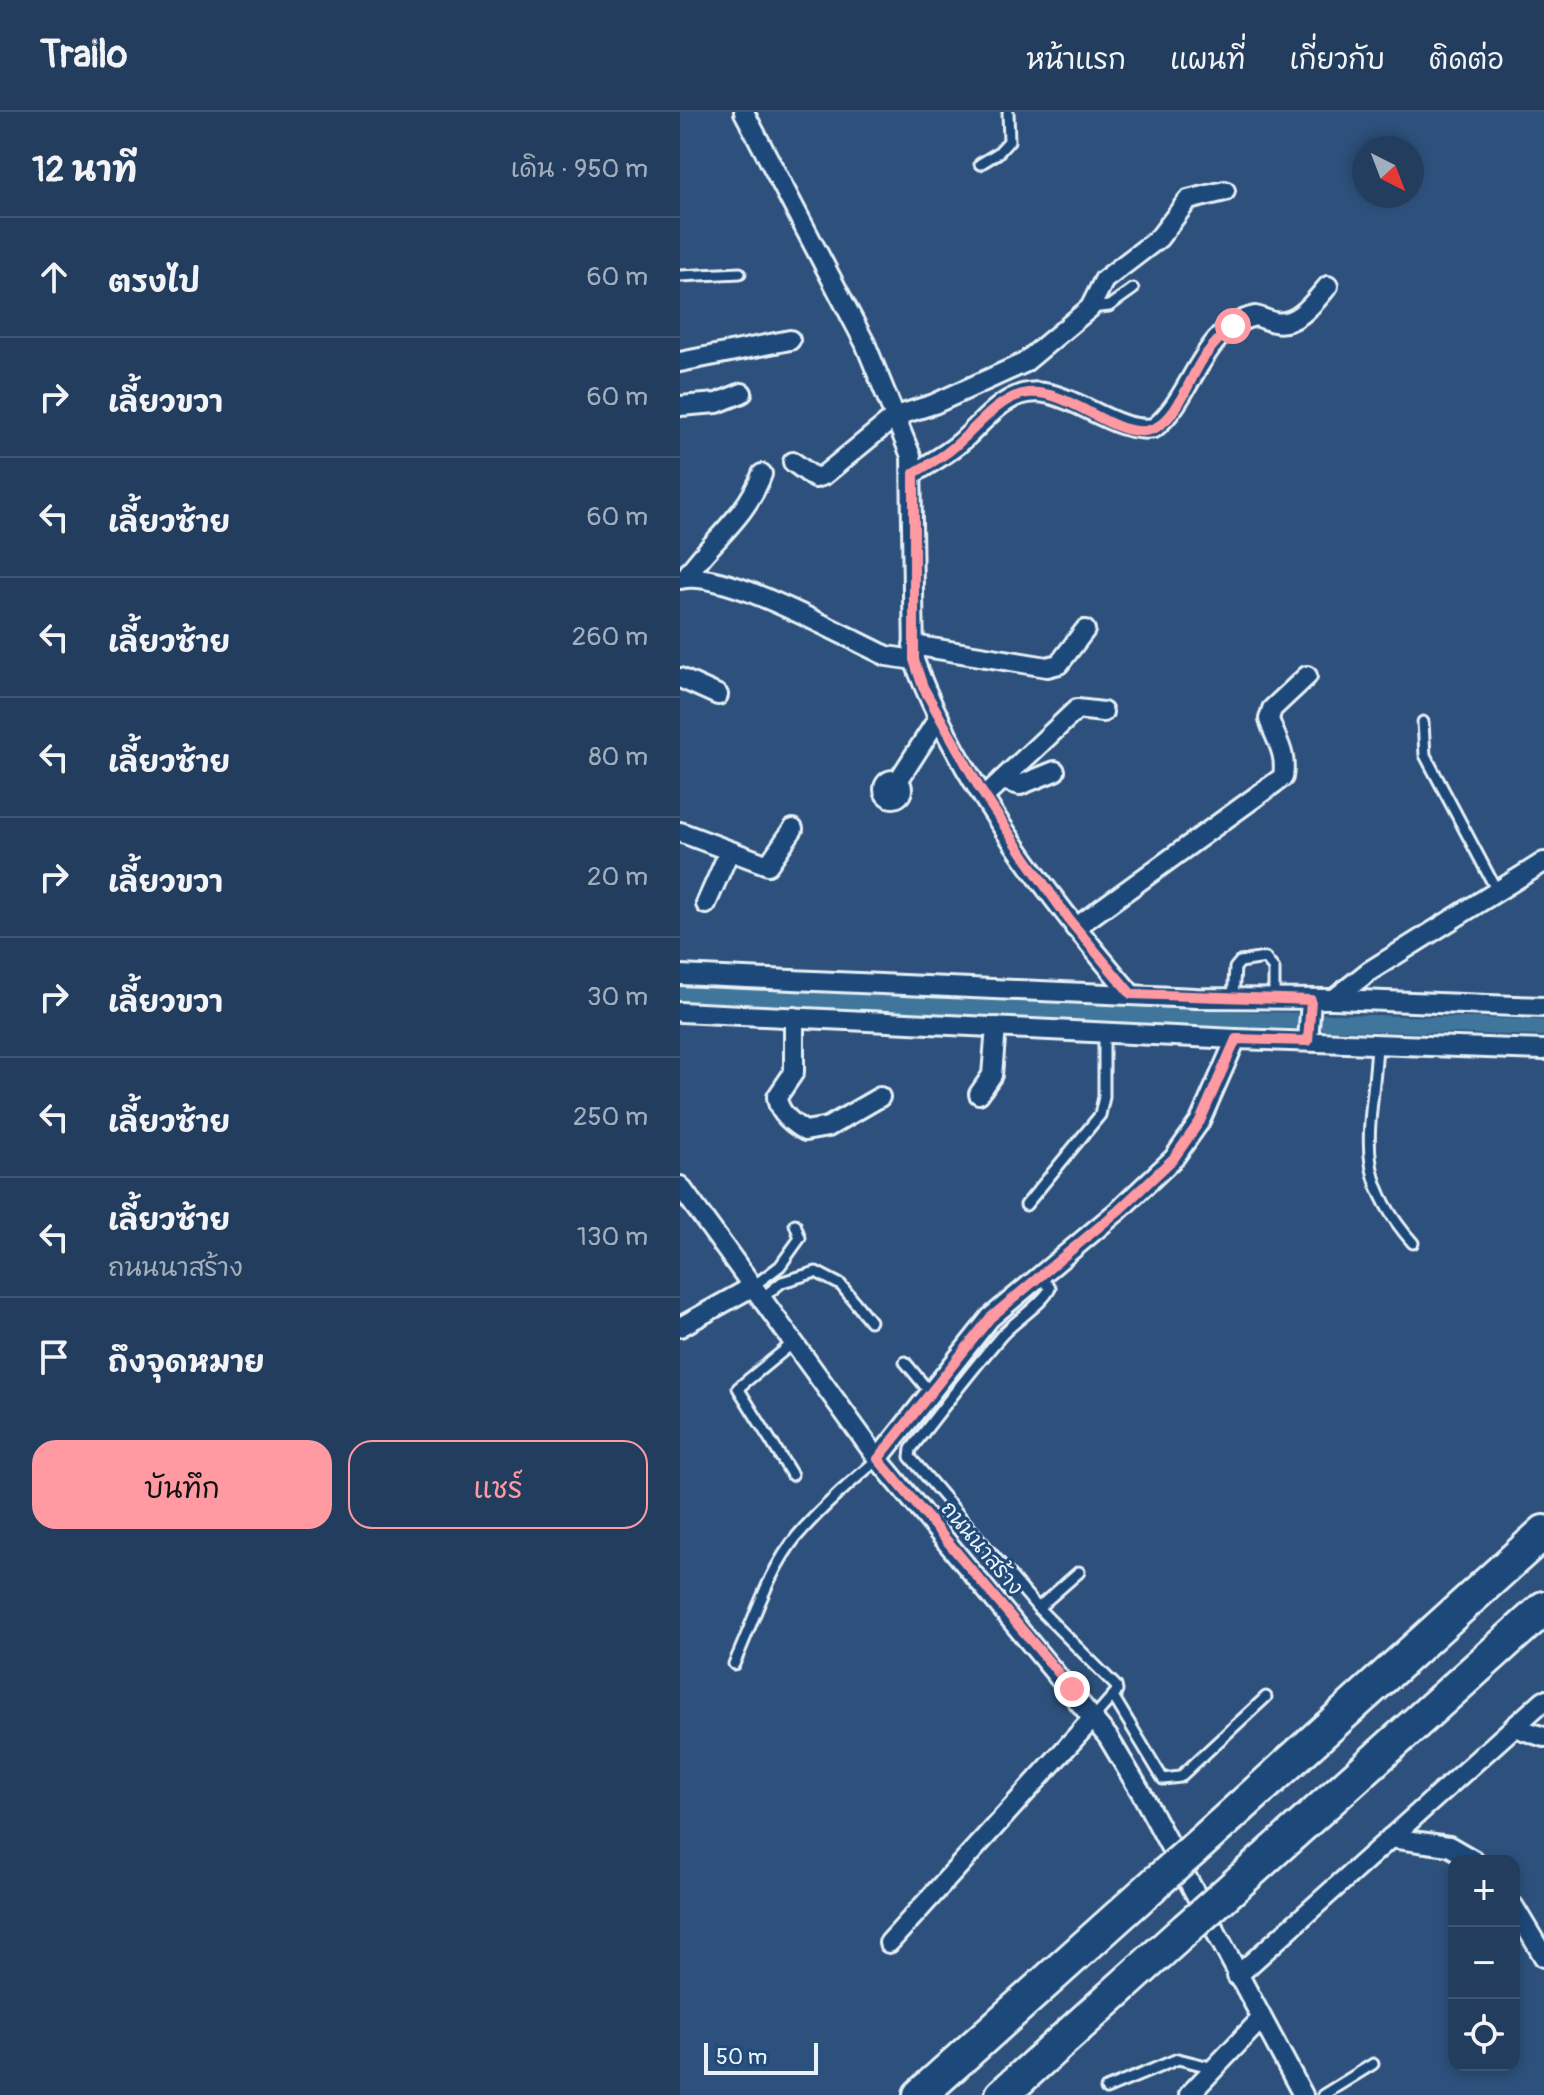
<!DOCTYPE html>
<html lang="th">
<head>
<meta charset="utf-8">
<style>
  :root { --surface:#223d5d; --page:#2a4463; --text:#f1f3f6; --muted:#a2aebc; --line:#3f5672; --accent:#ff9aa2 }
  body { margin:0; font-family:Pangolin,"Playpen Sans Thai",sans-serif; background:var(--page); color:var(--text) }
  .controls { position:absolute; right:24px; bottom:24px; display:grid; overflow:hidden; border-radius:16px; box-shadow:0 4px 12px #0003 }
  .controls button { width:72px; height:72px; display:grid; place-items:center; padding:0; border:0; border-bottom:2px solid var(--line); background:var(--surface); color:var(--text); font:40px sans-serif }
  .compass { position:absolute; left:672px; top:24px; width:72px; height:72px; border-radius:50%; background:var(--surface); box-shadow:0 4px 12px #0003; rotate:138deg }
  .scale { position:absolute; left:24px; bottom:20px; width:114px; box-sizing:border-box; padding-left:8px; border:4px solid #e8f1f8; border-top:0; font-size:22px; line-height:28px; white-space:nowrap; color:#e8f1f8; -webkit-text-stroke:6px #1f4a7a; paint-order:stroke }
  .stop { position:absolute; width:24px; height:24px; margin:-18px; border:6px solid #ff9aa2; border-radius:50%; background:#fff }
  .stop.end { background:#ff9aa2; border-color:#fff; box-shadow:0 2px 8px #0008 }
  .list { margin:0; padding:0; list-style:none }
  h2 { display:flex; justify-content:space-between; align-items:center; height:104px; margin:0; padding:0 32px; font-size:34px }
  h2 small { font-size:26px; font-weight:400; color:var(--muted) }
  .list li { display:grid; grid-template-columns:52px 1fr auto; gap:24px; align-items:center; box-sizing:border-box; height:120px; padding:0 32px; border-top:2px solid var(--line) }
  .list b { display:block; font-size:30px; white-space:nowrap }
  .list p { margin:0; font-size:26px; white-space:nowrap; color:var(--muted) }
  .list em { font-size:26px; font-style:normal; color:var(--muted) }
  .actions { display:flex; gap:16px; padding:24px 32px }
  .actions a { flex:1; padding:18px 0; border:2px solid var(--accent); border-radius:24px; text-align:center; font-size:28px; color:var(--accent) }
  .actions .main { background:var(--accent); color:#111 }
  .icon { flex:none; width:44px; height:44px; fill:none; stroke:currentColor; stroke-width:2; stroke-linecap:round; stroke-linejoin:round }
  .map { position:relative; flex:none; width:864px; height:1983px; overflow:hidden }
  header { display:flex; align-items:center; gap:48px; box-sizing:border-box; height:112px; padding:0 40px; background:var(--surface); border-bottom:2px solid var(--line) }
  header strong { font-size:38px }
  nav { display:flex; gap:44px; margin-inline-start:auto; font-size:28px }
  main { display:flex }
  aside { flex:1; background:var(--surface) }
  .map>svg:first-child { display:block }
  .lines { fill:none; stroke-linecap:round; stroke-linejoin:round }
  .canal { stroke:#3f769b; stroke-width:16 }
  .service-casing { stroke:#e8f1f8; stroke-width:15 }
  .minor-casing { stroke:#e8f1f8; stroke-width:24 }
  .motorway-casing { stroke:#e8f1f8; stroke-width:38 }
  .service { stroke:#1f4a7a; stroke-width:9 }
  .minor { stroke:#1f4a7a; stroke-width:18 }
  .motorway { stroke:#1f4a7a; stroke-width:32 }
  .motorway-bridge-casing { stroke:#e8f1f8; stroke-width:38; stroke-linecap:butt }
  .motorway-bridge { stroke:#1f4a7a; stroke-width:32 }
  .route { stroke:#ff9aa2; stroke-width:10 }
  .labels { text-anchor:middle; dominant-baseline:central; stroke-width:6; stroke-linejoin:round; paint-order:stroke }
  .street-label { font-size:22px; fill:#e8f1f8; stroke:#1f4a7a }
</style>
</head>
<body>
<header>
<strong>Trailo</strong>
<nav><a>หน้าแรก</a><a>แผนที่</a><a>เกี่ยวกับ</a><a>ติดต่อ</a></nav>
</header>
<main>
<aside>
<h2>12 นาที<small>เดิน · 950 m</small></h2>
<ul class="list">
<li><svg class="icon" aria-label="ahead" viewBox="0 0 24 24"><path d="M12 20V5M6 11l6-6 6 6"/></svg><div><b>ตรงไป</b></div><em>60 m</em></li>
<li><svg class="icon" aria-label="right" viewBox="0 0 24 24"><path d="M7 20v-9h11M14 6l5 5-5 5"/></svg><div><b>เลี้ยวขวา</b></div><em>60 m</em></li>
<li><svg class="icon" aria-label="left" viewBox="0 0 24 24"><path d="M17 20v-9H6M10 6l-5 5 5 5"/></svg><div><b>เลี้ยวซ้าย</b></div><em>60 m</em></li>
<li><svg class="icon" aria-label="left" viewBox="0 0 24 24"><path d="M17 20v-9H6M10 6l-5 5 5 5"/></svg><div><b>เลี้ยวซ้าย</b></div><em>260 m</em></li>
<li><svg class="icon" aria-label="left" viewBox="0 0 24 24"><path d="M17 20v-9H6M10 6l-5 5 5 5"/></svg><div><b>เลี้ยวซ้าย</b></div><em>80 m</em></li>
<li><svg class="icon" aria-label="right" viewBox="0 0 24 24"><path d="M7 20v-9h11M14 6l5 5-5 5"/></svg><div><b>เลี้ยวขวา</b></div><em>20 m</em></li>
<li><svg class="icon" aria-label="right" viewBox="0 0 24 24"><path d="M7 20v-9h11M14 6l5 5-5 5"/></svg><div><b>เลี้ยวขวา</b></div><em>30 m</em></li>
<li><svg class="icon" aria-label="left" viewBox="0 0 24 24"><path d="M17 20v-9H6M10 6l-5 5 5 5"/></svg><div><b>เลี้ยวซ้าย</b></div><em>250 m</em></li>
<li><svg class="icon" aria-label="left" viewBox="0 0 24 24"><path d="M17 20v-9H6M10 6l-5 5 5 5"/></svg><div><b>เลี้ยวซ้าย</b><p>ถนนนาสร้าง</p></div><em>130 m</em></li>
<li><svg class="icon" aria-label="arrive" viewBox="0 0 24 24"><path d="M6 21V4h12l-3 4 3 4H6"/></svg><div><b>ถึงจุดหมาย</b></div></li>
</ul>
<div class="actions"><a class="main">บันทึก</a><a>แชร์</a></div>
</aside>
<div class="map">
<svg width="864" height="1983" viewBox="0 0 864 1983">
  <rect width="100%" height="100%" fill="#2d517c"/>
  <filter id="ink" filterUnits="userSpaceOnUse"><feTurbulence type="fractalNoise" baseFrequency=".0125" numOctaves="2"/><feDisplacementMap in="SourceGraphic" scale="16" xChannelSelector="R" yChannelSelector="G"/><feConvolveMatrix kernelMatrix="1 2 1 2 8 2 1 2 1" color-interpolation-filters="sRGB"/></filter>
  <g filter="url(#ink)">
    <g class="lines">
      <!-- canal -->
      <polyline class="canal" points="0,882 553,907 864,916"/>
      <!-- service casing -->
      <g class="service-casing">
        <g id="service">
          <polyline points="300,52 318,41 329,29 328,0"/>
          <polyline points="0,164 60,161"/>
          <polyline points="410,196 429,194 453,177"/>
          <polyline points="743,610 745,643 817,779"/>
          <polyline points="553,886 555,856 560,850 585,846 594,857 594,887"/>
          <path d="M697,932C693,1018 669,1059 733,1131"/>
          <polyline points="346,1093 420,1003 424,985 424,919"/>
          <path d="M359,1163L370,1176C365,1190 333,1210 321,1224C290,1260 260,1299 231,1337L230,1345L358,1496L436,1574L437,1579L414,1605"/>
          <polyline points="72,1175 100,1154 120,1126 115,1112"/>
          <polyline points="82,1186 102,1170 136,1160 161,1173 190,1209"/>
          <polyline points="225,1250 249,1279"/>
          <polyline points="112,1363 58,1276 113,1231"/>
          <polyline points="358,1496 399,1460"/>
          <path d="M54,1552C73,1511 88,1459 117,1424C141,1396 170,1371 198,1347"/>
          <polyline points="433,1584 483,1667 500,1665 586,1585"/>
          <polyline points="426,1977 498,1947 534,1956"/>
          <polyline points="643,1983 693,1952"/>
        </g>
      </g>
      <!-- minor casing -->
      <g class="minor-casing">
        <g id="minor">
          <path d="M64,0L185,231L231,344L234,548C277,666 370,787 451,882"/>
          <polyline points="0,250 110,228"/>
          <polyline points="0,294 37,291 62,281"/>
          <polyline points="113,350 135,366 144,363 216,304 254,292 344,251 410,196 424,168 479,126 508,88 545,79"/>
          <path d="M234,361C250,351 266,343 281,330C296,317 310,299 327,289C376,257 425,324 474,316C513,286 521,216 575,204C581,205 588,209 594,210C617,215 635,189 648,174"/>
          <path d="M5,466C30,429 66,406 82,362"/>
          <path d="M0,467C44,456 161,523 207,544L234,548"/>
          <polyline points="233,533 367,555 379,552 405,518"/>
          <polyline points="0,566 38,583"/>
          <circle cx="213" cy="677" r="9"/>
          <polyline points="322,668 340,673 375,659"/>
          <polyline points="218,669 259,605"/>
          <polyline points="305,684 397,597 423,600"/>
          <polyline points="0,720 88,753 113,717"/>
          <polyline points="26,792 49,740"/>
          <path d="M395,816L603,665C607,640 596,629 589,607L592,597L627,564"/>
          <polyline points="0,863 516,886 654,887 688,860 864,750"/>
          <polyline points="654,887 864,895"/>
          <polyline points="0,900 556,927 864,938"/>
          <path d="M114,905V960L97,985C98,1000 113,1012 125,1019L148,1015L200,985"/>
          <polyline points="628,929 631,888"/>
          <polyline points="299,982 312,963 316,915"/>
          <polyline points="0,1074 198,1347 428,1625 462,1682 623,1983"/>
          <polyline points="0,1215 72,1175"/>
          <polyline points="198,1347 310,1206 439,1098 494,1046 520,1009 556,927"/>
          <polyline points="834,1615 864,1625"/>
          <polyline points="710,1726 769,1734 795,1749"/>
          <polyline points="834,1795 864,1845"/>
          <polyline points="209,1831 414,1605"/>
          <polyline points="557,1864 864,1588"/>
          <polyline points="509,1983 581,1907"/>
        </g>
      </g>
      <!-- motorway casing -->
      <g class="motorway-casing">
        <g id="motorway">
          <polyline points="513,1738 864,1420"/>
          <polyline points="540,1787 864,1496"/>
          <polyline points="240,1983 480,1767"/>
          <polyline points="322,1983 506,1817"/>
        </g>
      </g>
      <!-- service -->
      <use href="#service" class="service"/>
      <!-- minor -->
      <use href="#minor" class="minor"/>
      <!-- motorway -->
      <use href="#motorway" class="motorway"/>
      <!-- motorway-bridge casing -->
      <g class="motorway-bridge-casing">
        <g id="motorway-bridge">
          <polyline points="480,1767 513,1738"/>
          <polyline points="506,1817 540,1787"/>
        </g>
      </g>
      <!-- motorway-bridge -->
      <use href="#motorway-bridge" class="motorway-bridge"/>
    </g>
  </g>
  <g class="lines" filter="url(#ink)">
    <!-- route -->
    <path class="route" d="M392,1577L198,1347L310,1206L439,1098L494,1046L520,1009L556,927L628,929L631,888L451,882L390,809L347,748L300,677L243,575L234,548V361C244,355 255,349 265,342C290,325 312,290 342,282C388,271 438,334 475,316C500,303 509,266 524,245C532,234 542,223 553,214"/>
  </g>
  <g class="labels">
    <!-- street labels -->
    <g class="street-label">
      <text transform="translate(302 1436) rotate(50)">ถนนนาสร้าง</text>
    </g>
  </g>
</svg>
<div class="controls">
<button>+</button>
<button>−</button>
<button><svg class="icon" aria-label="locate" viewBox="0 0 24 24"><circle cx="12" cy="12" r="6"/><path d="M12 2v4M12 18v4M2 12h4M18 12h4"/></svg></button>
</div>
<svg class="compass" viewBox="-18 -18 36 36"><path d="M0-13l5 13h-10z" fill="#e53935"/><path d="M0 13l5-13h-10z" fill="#a2aebc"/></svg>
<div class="scale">50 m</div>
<div class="stop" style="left:553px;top:214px"></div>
<div class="stop end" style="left:392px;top:1577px"></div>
</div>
</main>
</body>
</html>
